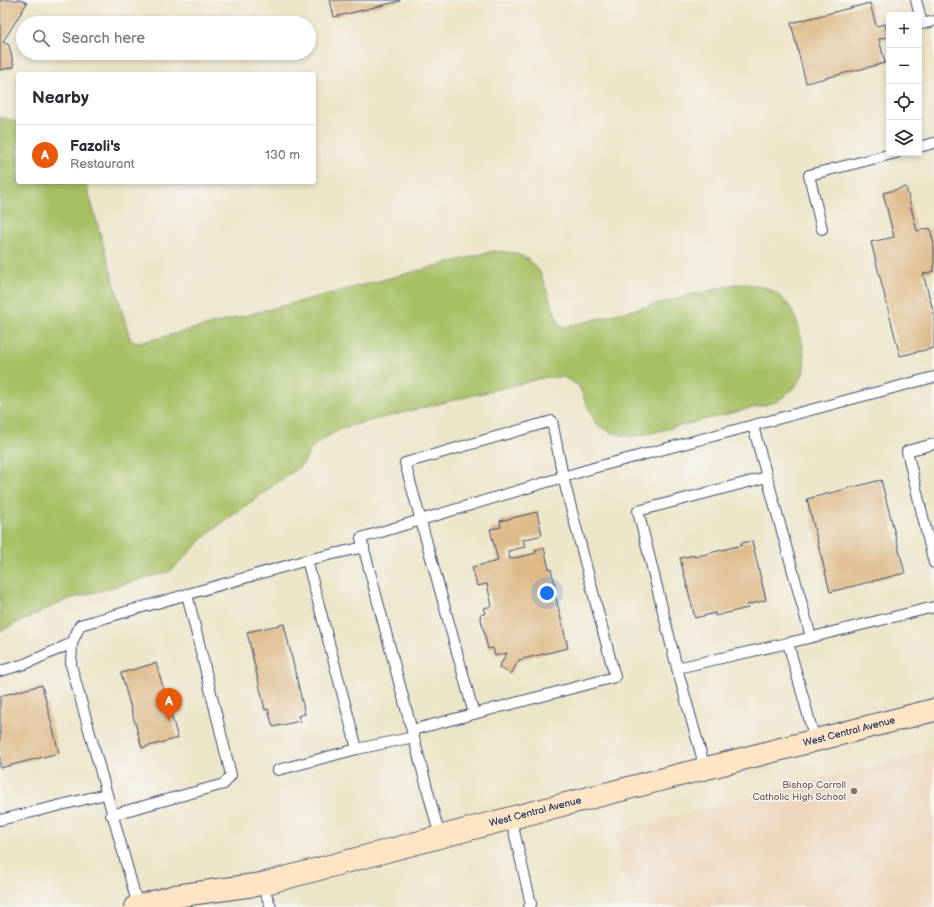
<!DOCTYPE html>
<html lang="en">
<head>
<meta charset="utf-8">
<style>
  :root { --surface:#fff; --page:#f7f7f7; --text:#2b2b33; --muted:#7c7c81; --line:#e1e1e2; --accent:#ea580c }
  body { margin:0; font-family:"Balsamiq Sans",sans-serif; background:var(--page); color:var(--text) }
  .controls { position:absolute; right:12px; top:12px; display:grid; overflow:hidden; border-radius:4px; box-shadow:0 2px 6px #0003 }
  .controls button { width:36px; height:36px; display:grid; place-items:center; padding:0; border:0; border-bottom:1px solid var(--line); background:var(--surface); color:var(--text); font:20px sans-serif }
  .you { position:absolute; left:547px; top:593px; width:14px; height:14px; margin:-10px; border:3px solid #fff; border-radius:50%; background:#1a73e8; box-shadow:0 0 0 6px #1a73e833 }
  .badge { display:grid; place-items:center; width:26px; height:26px; border-radius:50%; background:var(--accent); color:#fff; font-size:13px; font-weight:700 }
  .pin { position:absolute; translate:-50% -33px; filter:drop-shadow(0 1px 2px #0008) }
  .pin::after { content:''; position:absolute; top:21px; width:14px; height:12px; background:inherit; clip-path:polygon(0 0,100% 0,50% 100%) }
  .list { margin:0; padding:0; list-style:none }
  h2 { display:flex; justify-content:space-between; align-items:center; height:52px; margin:0; padding:0 16px; font-size:17px }
  h2 small { font-size:13px; font-weight:400; color:var(--muted) }
  .list li { display:grid; grid-template-columns:26px 1fr auto; gap:12px; align-items:center; box-sizing:border-box; height:60px; padding:0 16px; border-top:1px solid var(--line) }
  .list b { display:block; font-size:15px; white-space:nowrap }
  .list p { margin:0; font-size:13px; white-space:nowrap; color:var(--muted) }
  .list em { font-size:13px; font-style:normal; color:var(--muted) }
  .icon { flex:none; width:22px; height:22px; fill:none; stroke:currentColor; stroke-width:2; stroke-linecap:round; stroke-linejoin:round }
  .map { position:relative; flex:none; width:934px; height:907px; overflow:hidden }
  .search { position:absolute; background:var(--surface); box-shadow:0 2px 6px #0003; left:16px; top:16px; width:300px; height:44px; display:flex; align-items:center; gap:10px; box-sizing:border-box; padding:0 14px; border-radius:22px; color:var(--muted); font-size:15px }
  .panel { position:absolute; background:var(--surface); box-shadow:0 2px 6px #0003; left:16px; top:72px; width:300px; height:112px; border-radius:4px }
  .map>svg:first-child { display:block }
  .built { fill:#eed6bb }
  .green { fill:#a7bf64; stroke:#617761 }
  .building { fill:#deba89 }
  .lines { fill:none; stroke-linecap:round; stroke-linejoin:round }
  .lane-casing { stroke:#3a4a6e; stroke-width:12 }
  .secondary-casing { stroke:#3a4a6e; stroke-width:24 }
  .lane { stroke:#fff; stroke-width:10 }
  .secondary { stroke:#fee5c5; stroke-width:22 }
  .education-dot { fill:#8d6e63; stroke:#f6f6f2; stroke-width:1.5 }
  .labels { text-anchor:middle; dominant-baseline:central; stroke-width:3; stroke-linejoin:round; paint-order:stroke }
  .street-label { font-size:10px; fill:#1b2f5e; stroke:#f6f6f2 }
  .education-label { font-size:10px; fill:#785e54; stroke:#f6f6f2; text-anchor:end }
</style>
</head>
<body>
<div class="map">
<svg width="934" height="907" viewBox="0 0 934 907">
  <rect width="100%" height="100%" fill="#f6f6f2"/>
  <filter id="ink" filterUnits="userSpaceOnUse"><feTurbulence type="fractalNoise" baseFrequency=".025" numOctaves="2"/><feDisplacementMap in="SourceGraphic" scale="8" xChannelSelector="R" yChannelSelector="G"/><feConvolveMatrix kernelMatrix="1 2 1 2 8 2 1 2 1" color-interpolation-filters="sRGB"/></filter>
  <filter id="wash" filterUnits="userSpaceOnUse"><feTurbulence type="fractalNoise" baseFrequency=".012" numOctaves="4" result="noise"/><feDisplacementMap in="SourceGraphic" scale="16" xChannelSelector="R" yChannelSelector="G"/><feGaussianBlur stdDeviation="0.9" result="paint"/><feColorMatrix in="noise" values="0 0 0 0 0 0 0 0 0 0 0 0 0 0 0 0 0 1.4 0 .05"/><feComposite in="paint" operator="in"/></filter>
  <g filter="url(#wash)">
    <rect width="100%" height="100%" fill="#ede5c8"/>
    <!-- built -->
    <polygon class="built" points="934,750 934,907 632,907 614,832"/>
    <!-- green -->
    <path class="green" d="M0,117L18,122V182H84L87,187L130,339L134,342L139,343L494,251L515,253L528,259L540,272L560,327H565L735,284C748,284 761,284 773,291C778,294 785,301 789,306C799,319 809,361 802,376C796,388 786,395 776,402L651,433L630,437L612,433L596,424L578,385L563,377H547L341,428L313,446L303,464L211,531L171,571L66,600L0,631Z"/>
    <g id="blocks">
      <!-- building -->
      <g class="building">
        <polygon points="0,0 21,0 27,3 3,42 9,45 14,67 0,70"/>
        <polygon points="330,0 400,0 400,1 334,17"/>
        <polygon points="870,3 876,26 885,24 888,37 879,39 885,63 806,83 791,23"/>
        <polygon points="906,187 917,231 930,228 934,245 934,271 923,274 934,314 934,348 900,356 871,242 894,237 883,193"/>
        <polygon points="881,480 905,573 830,592 807,499"/>
        <polygon points="537,512 542,535 523,540 525,547 508,551 510,559 536,553 535,550 544,548 549,569 551,569 556,589 554,590 568,648 519,660 511,674 499,667 507,653 495,656 493,648 488,649 480,615 486,613 484,608 492,606 487,584 477,586 472,567 498,561 490,529 501,527 500,521"/>
        <polygon points="752,541 766,600 747,605 748,608 715,616 715,613 695,618 680,558 694,555 694,557 742,545 741,543"/>
        <polygon points="284,624 305,714 298,716 300,721 273,727 268,709 265,710 247,632"/>
        <polygon points="156,663 178,738 142,748 121,673"/>
        <polygon points="42,685 59,753 0,768 0,696"/>
      </g>
    </g>
  </g>
  <g filter="url(#ink)">
    <use href="#blocks" fill-opacity="0" stroke="#3a4a6e" stroke-width="1"/>
    <g class="lines">
      <!-- lane casing -->
      <g class="lane-casing">
        <g id="lane">
          <polyline points="916,0 922,24 934,21"/>
          <polyline points="919,147 934,143"/>
          <polyline points="822,229 809,175 896,153"/>
          <polyline points="753,426 811,637"/>
          <polyline points="934,444 907,451 934,563"/>
          <polyline points="364,547 307,560 357,749 414,737"/>
          <polyline points="788,643 934,607"/>
          <polyline points="677,668 638,511 767,477"/>
          <polyline points="0,671 25,664 72,643"/>
          <polyline points="412,730 615,677 563,477 552,421 405,463 474,714"/>
          <polyline points="705,768 677,668 788,643 815,740"/>
          <polyline points="278,770 357,749"/>
          <polyline points="111,815 224,784 231,775 187,594"/>
          <polyline points="511,818 531,904 529,907"/>
          <polyline points="0,820 106,794"/>
          <polyline points="440,837 361,538 593,468 934,377"/>
          <polyline points="262,884 271,907"/>
          <polyline points="138,906 71,665 72,643 80,625 307,560"/>
        </g>
      </g>
      <!-- secondary casing -->
      <g class="secondary-casing">
        <g id="secondary">
          <path id="s1" d="M135,907L175,896L262,884L511,818L934,710"/>
        </g>
      </g>
      <!-- lane -->
      <use href="#lane" class="lane"/>
      <!-- secondary -->
      <use href="#secondary" class="secondary"/>
    </g>
  </g>
  <!-- markers -->
  <circle class="education-dot" cx="854" cy="791" r="4"/>
  <g class="labels">
    <!-- street labels -->
    <g class="street-label">
      <text stroke="none"><textPath href="#s1" startOffset="736">West Central Avenue</textPath></text>
      <text stroke="none"><textPath href="#s1" startOffset="412">West Central Avenue</textPath></text>
    </g>
    <!-- education labels -->
    <g class="education-label">
      <text x="846" y="785">Bishop Carroll<tspan x="846" dy="12">Catholic High School</tspan></text>
    </g>
  </g>
</svg>
<div class="controls">
<button>+</button>
<button>−</button>
<button><svg class="icon" aria-label="locate" viewBox="0 0 24 24"><circle cx="12" cy="12" r="6"/><path d="M12 2v4M12 18v4M2 12h4M18 12h4"/></svg></button>
<button><svg class="icon" aria-label="layers" viewBox="0 0 24 24"><path d="M12 4l9 5-9 5-9-5zM3 14l9 5 9-5"/></svg></button>
</div>
<div class="you"></div>
<div class="pin badge" style="left:169px;top:721px">A</div>
<div class="search"><svg class="icon" aria-label="search" viewBox="0 0 24 24"><circle cx="10" cy="10" r="6"/><path d="M15 15l6 6"/></svg>Search here</div>
<section class="panel">
<h2>Nearby<small></small></h2>
<ul class="list">
<li><span class="badge">A</span><div><b>Fazoli's</b><p>Restaurant</p></div><em>130 m</em></li>
</ul>
</section>
</div>
</body>
</html>
